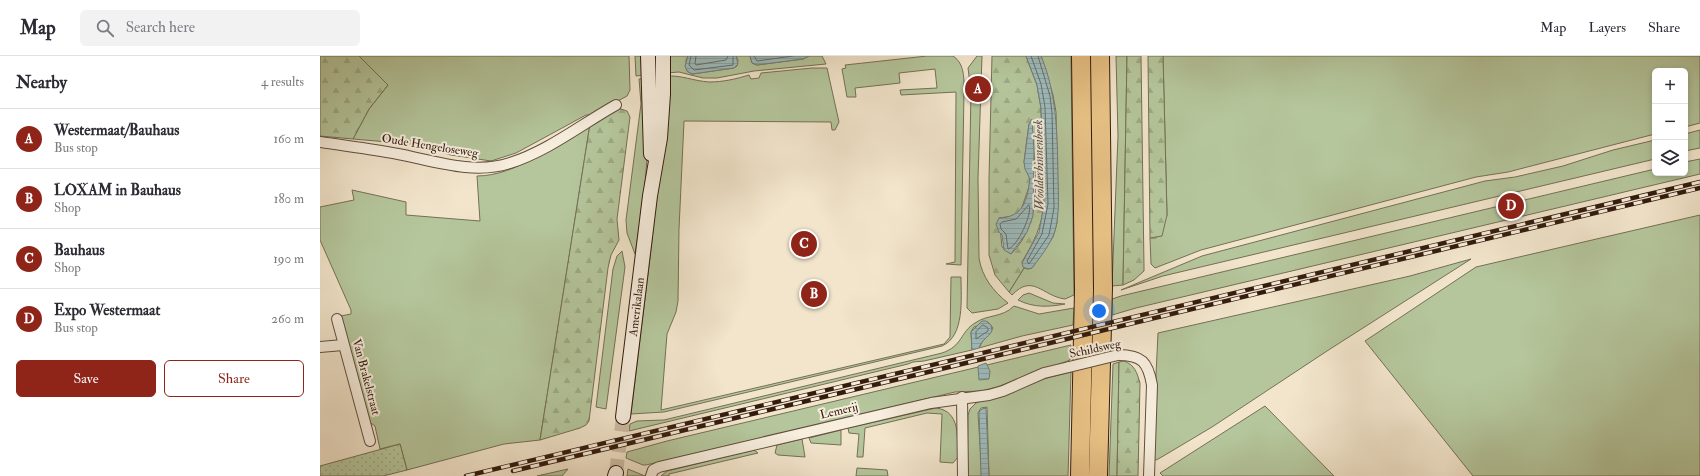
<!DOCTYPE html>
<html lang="en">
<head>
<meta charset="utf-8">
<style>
  :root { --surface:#fff; --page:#f2f2f3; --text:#2b2b33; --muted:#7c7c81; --line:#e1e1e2; --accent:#8f2418 }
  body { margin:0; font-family:"IM FELL Double Pica",serif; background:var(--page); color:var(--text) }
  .controls { position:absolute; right:12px; top:12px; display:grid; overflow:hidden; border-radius:6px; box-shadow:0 2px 6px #0003 }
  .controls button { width:36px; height:36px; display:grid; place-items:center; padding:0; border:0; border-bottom:1px solid var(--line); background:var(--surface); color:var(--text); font:20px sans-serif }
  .you { position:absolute; left:779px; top:255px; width:14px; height:14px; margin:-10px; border:3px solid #fff; border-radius:50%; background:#1a73e8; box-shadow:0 0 0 6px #1a73e833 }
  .badge { display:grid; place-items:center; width:26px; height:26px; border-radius:50%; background:var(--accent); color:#fff; font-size:13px; font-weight:700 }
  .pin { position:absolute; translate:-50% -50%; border:2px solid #fff; box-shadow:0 1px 4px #0006 }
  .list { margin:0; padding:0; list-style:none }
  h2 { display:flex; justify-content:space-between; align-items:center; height:52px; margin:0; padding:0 16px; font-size:17px }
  h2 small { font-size:13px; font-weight:400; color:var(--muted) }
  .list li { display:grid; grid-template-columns:26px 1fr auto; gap:12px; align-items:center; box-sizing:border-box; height:60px; padding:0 16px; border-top:1px solid var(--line) }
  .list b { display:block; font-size:15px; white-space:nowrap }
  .list p { margin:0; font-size:13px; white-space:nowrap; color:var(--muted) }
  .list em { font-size:13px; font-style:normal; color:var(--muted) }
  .actions { display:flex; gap:8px; padding:12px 16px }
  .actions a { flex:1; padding:9px 0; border:1px solid var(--accent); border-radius:6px; text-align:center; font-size:14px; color:var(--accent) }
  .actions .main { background:var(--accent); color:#fff }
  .icon { flex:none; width:22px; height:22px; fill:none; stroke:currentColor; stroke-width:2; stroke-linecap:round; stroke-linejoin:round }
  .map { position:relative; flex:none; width:1380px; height:420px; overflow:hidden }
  header { display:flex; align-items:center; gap:24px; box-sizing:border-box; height:56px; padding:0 20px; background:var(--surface); border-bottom:1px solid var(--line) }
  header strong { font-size:19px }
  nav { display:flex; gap:22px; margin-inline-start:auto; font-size:14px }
  .search { width:280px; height:36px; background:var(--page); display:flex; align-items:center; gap:10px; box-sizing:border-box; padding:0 14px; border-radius:6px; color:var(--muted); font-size:15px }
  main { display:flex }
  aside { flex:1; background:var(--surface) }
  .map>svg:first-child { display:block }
  .grass { fill:#b5c69c; stroke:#747055 }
  .forest { fill:url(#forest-firs); stroke:#747055; fill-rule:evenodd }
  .garden { fill:url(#garden-dots); stroke:#747055 }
  .water { fill:url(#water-rules); stroke:#737c78 }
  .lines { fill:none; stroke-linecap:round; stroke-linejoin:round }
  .shore { stroke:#686c66; stroke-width:1 }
  .secondary-tunnel { stroke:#ccbda6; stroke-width:14; stroke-dasharray:14 7; stroke-linecap:butt }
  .minor-casing { stroke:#634e3e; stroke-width:12 }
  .secondary-casing { stroke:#331b0e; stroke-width:16 }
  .motorway-casing { stroke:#331b0e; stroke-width:20 }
  .minor { stroke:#f7eede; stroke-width:10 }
  .secondary { stroke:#f7eede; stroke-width:14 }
  .motorway { stroke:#e9c286; stroke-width:18 }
  .rail-casing { stroke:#331b0e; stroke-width:4.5 }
  .rail { stroke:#f7eede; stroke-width:3; stroke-dasharray:9; stroke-linecap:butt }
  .minor-bridge-casing { stroke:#634e3e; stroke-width:12; stroke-linecap:butt }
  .minor-bridge { stroke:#f7eede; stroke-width:10 }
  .labels { text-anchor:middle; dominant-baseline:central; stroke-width:4; stroke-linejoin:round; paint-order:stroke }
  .street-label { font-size:12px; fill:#331b0e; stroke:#f7eede }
  .water-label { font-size:13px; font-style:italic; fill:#58544c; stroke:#f7eede }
</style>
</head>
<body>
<header>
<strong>Map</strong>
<div class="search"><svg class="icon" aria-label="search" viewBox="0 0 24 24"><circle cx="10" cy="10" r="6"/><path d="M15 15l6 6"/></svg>Search here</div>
<nav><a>Map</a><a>Layers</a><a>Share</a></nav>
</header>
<main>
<aside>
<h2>Nearby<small>4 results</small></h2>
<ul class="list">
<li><span class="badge">A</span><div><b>Westermaat/Bauhaus</b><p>Bus stop</p></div><em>160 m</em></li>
<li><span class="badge">B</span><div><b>LOXAM in Bauhaus</b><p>Shop</p></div><em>180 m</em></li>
<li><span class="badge">C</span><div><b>Bauhaus</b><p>Shop</p></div><em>190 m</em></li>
<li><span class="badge">D</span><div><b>Expo Westermaat</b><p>Bus stop</p></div><em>260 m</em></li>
</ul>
<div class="actions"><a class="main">Save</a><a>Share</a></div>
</aside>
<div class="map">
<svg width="1380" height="420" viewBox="0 0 1380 420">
  <defs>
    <pattern id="forest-firs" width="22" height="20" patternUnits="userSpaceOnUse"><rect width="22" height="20" fill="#b5c69c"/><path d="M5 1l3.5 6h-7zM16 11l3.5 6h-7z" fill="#9caa85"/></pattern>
    <pattern id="garden-dots" width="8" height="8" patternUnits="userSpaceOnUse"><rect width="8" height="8" fill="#b5c69c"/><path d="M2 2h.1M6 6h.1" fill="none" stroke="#9caa85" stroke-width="1.8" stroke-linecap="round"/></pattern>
    <pattern id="water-rules" width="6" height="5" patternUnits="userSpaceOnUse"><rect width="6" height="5" fill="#9dbdbf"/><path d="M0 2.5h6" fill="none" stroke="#88a2a3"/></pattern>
  </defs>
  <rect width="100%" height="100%" fill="#f2e5cc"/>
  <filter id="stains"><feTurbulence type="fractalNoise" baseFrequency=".005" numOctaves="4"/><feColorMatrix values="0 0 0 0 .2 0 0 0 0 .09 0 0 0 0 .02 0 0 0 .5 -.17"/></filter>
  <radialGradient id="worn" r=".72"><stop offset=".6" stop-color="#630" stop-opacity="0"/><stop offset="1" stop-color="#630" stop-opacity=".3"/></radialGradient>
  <!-- grass -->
  <g class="grass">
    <polygon points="39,0 309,0 310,34 307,40 272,59 266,59 196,97 171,105 131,99 91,88 33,83 49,53 68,29"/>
    <polygon points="315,0 325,0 326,19 316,20"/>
    <polygon points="345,0 368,0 366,4 367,15 372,18 414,12 417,10 418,4 416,0 430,0 432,7 437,9 483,3 489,0 502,0 506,8 434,15 397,22 383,22 359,16 346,17"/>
    <path d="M607,0H633C645,8 644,23 644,36L641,209L626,208L635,206L636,36L581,39L580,34L617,32L615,13L579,17L580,27L535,32L536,41H527L522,13L526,12L525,9Z"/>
    <path d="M657,0H662L658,122L659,202C662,221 673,235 688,247L678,253L652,257L647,252L651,35L648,12Z"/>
    <path d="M721,0H751L754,239L745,243C722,240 713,217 692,239L689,236L704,212L708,213L712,212L733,181L737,167L738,146L736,56L733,39Z"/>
    <polygon points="796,0 807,0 803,229 792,230 798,80"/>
    <polygon points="843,0 1380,0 1380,67 1365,71 1365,15 1335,15 1335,78 1188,116 1156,121 881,194 835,212 831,208 830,182 836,182 847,159"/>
    <path d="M492,12H507L519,66L515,74H512L511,66L364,65L359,173L358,245L356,256L347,278L341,354L624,288L630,281L631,221H641C641,242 645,280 622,290L344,356L311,358L332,185L346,20C361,19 374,25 389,26C403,26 416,23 429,19L431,23L439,22L441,17Z"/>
    <polygon points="326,22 327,103 324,140 315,198 307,177 306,164 321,48 319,23"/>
    <path d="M270,68L220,384L184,388L87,414L80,388L60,393L55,370L48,365L26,286L21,260L31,258V254L0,184V151L34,144L32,134L86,146V159L160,165L157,120C196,120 238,87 270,68Z"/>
    <polygon points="1380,74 1380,92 1365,95 1365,78"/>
    <polygon points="1335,84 1335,103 843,220 801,234 882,200 1165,125 1195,121 1243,110 1293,94"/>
    <polygon points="1380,103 1380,118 816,252 792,259 792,243 801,240 1335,113 1335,117 1365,117 1365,106"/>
    <polygon points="1380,159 1380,420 1153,420 1045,285 1156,211"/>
    <polygon points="302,195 305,211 286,353 276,351 293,213 297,200"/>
    <polygon points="1151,203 1007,295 892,371 840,402 836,404 832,403 838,277 1090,220"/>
    <path d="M709,237L733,247L745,248C729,251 714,252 698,244L703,239Z"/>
    <path d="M694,250L719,258L754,252L753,269L702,280L659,292C662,284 668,280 673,272L668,266L654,271L651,276L652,294L604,305L593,306L588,308L309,375L310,368L317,365L344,364L622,297C643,290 640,276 655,267C668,258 682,262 694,250Z"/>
    <polygon points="751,289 750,304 677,331 661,335 635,336 326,409 323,409 306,402 307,396 347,385"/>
    <polygon points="799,306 797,420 789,420 793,308"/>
    <polygon points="751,316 748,420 669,420 667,351 661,352 658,357 662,420 647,420 648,359 650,353 656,347 723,323"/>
    <polygon points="945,350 1014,420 843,420 840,417"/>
    <path d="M616,352C641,355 637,382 638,401L633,407L620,406L622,358L607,357L545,372L543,401H537L539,378L529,377L528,372Z"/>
    <polygon points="521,374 521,389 491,387 489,382"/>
    <polygon points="482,383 485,401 458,399 455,397 457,389"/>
    <polygon points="434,394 438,397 349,418 349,420 341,420 347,415"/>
    <polygon points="537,412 567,414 568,420 536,420"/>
    <polygon points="248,413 242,420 217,420"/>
    <polygon points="308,413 325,420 307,420"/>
  </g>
  <!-- forest -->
  <g class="forest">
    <polygon points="0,0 39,0 68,29 49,53 33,83 0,80"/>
    <path d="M672,0H706L717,29L721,52L724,148C722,171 713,187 702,206L704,212L689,236L675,219L669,199V123ZM709,68C717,108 724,167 691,198L682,191L679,162L694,160L701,154L709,131L710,123L704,106Z"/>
    <polygon points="807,0 821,0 824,211 824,215 814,224 803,229"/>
    <polygon points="828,0 843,0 847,159 842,180 830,182"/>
    <polygon points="298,52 307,55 310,61 297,163 299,184 291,199 288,212 269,365 266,369 260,372 220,384 270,68"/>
    <path d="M804,305C815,309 817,317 820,327L818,420H797L799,306Z"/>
  </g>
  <!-- garden -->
  <polygon class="garden" points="80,388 87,414 63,420 0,420 0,410"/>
  <!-- water -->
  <g class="water">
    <polygon points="368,0 416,0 418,8 414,12 372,18 367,15 365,10"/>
    <polygon points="430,0 489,0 483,3 437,9 432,7"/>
    <path d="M706,0H721C737,38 737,77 738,117C738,137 740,157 735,175C730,189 721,200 712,212L708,213L703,211L702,207L719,176L724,148L721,52L717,29Z"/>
    <path d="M712,63L714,96L713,160L707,176L691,198L684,194L682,179L679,176L676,168L679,162C704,161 707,144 710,123L705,113L704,106L709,68Z"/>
    <path d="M662,265H666L671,269L672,275C668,282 662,283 659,292L652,294L651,276Z"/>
    <polygon points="666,307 670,315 669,323 659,324 658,310"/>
    <polygon points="666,352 669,420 661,420 659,356 662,353"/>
  </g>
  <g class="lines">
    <!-- shore -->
    <g class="shore">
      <polyline points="371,0 369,9 374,14 413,9 413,0"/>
      <polyline points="376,0 375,7 376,9 406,4 408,0"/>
      <polyline points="434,0 437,5 473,0"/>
      <polyline points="711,0 721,28 725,51 728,148 722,178 707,205 709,208 729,179 734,152 732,57 730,40 718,0"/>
      <path d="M709,149C713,158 697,191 688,193L686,178L681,173L680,168L682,166L696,163Z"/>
      <polygon points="663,269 668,272 668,275 656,283 656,276"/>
    </g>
    <!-- secondary-tunnel -->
    <polyline class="secondary-tunnel" points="296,417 303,361"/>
    <!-- minor casing -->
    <g class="minor-casing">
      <g id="minor">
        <path d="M0,86C26,90 52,93 78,98C114,105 154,119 190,107C228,95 262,68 296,49"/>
        <polyline points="17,263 50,385"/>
        <polyline points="0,291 23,289"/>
        <path d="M798,299C822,299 828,306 832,329L829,420"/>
        <polyline points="642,341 643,420"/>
        <polyline points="331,420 333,414 339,411 611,347 669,339 683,335 724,317 749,311"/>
      </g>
    </g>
    <!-- secondary casing -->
    <g class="secondary-casing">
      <g id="secondary">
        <polyline points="328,0 331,98"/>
        <path id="s1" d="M303,361L330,140L340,82L343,38V0"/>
        <polyline points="295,420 296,417"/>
      </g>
    </g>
    <!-- motorway casing -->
    <g class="motorway-casing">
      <g id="motorway">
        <polyline points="760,420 764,234 761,0"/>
        <polyline points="778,420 783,232 780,0"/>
      </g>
    </g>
    <!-- minor -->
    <use href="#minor" class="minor"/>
    <!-- secondary -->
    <use href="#secondary" class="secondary"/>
    <!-- motorway -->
    <use href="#motorway" class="motorway"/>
    <!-- rail casing -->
    <g class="rail-casing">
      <g id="rail">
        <polyline points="193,415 1380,132"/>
        <polyline points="146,420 1380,126"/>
      </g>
    </g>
    <!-- rail -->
    <use href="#rail" class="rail"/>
    <!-- minor-bridge casing -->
    <g class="minor-bridge-casing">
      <polyline id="minor-bridge" points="749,311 798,299"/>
    </g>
    <!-- minor-bridge -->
    <use href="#minor-bridge" class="minor-bridge"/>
  </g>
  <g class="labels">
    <!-- street labels -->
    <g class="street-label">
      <text transform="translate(110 90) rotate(9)">Oude Hengeloseweg</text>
      <text stroke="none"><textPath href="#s1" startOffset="111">Amerikalaan</textPath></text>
      <text transform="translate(775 293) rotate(-12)">Schildsweg</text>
      <text transform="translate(46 321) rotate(75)">Van Brakelstraat</text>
      <text transform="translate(519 355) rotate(-13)">Lemerij</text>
    </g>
    <!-- water labels -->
    <g class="water-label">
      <text transform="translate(719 109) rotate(-91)">Woolderbinnenbeek</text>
    </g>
  </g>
  <rect width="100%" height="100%" filter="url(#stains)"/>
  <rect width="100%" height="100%" fill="url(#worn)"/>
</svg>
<div class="controls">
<button>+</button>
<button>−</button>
<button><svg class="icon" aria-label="layers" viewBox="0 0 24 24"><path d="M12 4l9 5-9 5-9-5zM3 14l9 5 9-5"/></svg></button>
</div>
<div class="you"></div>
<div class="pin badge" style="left:658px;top:33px">A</div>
<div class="pin badge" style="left:494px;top:238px">B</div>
<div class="pin badge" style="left:484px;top:188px">C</div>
<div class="pin badge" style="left:1191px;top:150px">D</div>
</div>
</main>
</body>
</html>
